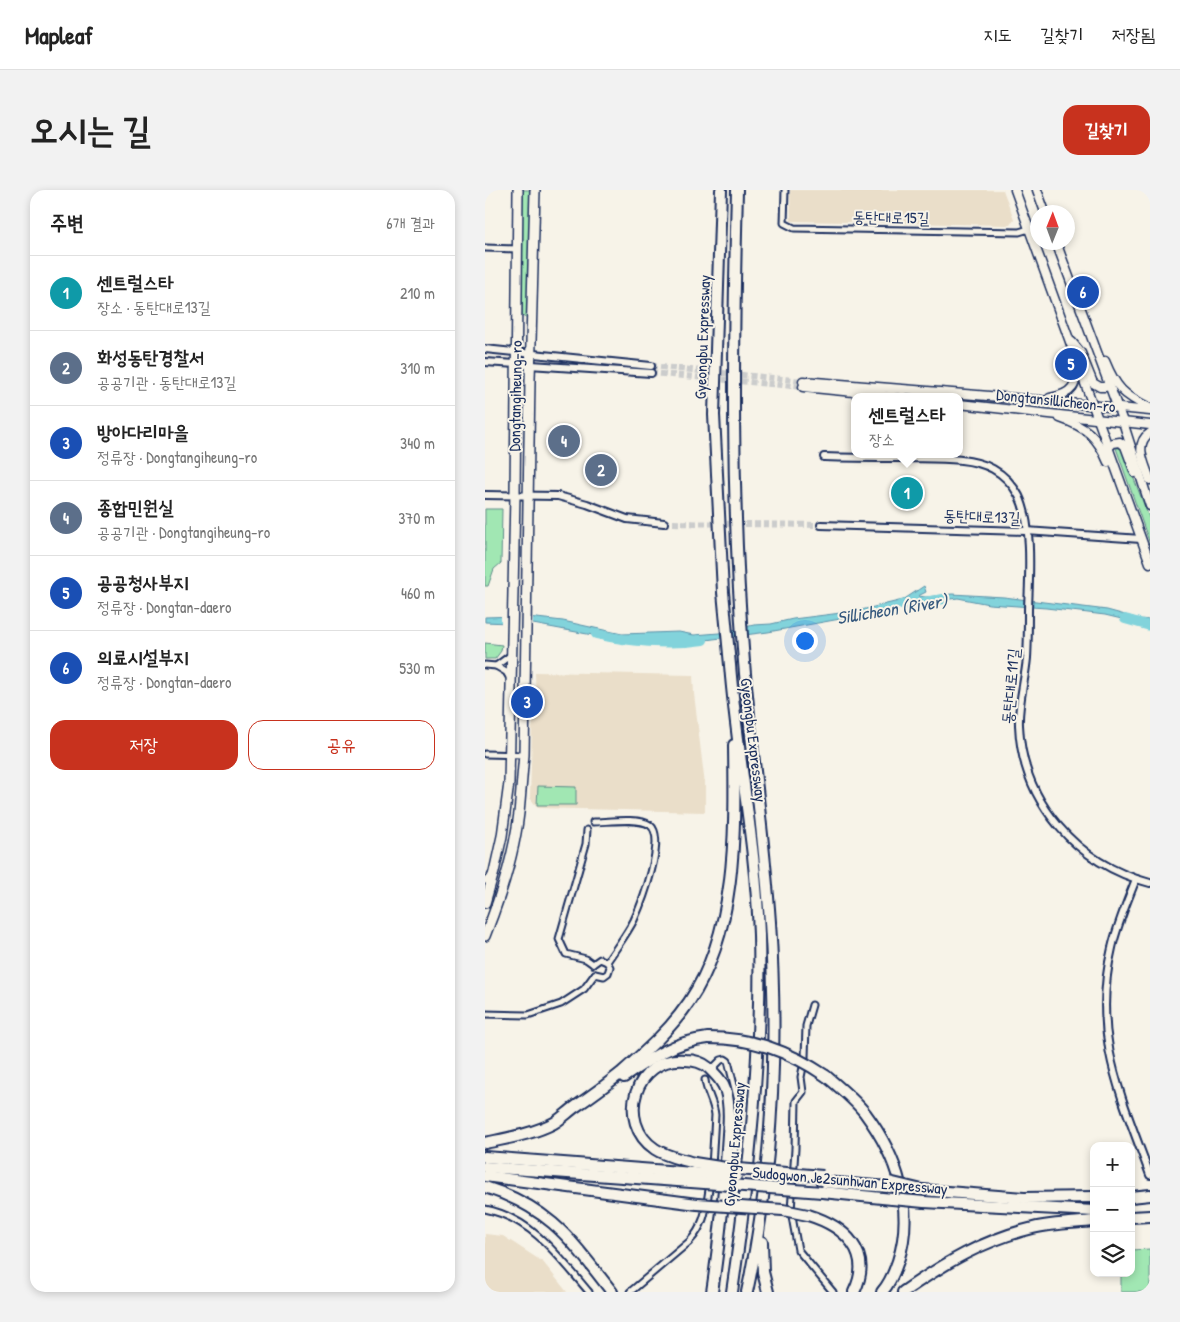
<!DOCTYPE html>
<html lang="ko">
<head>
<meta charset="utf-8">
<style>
  :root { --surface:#fff; --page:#f2f2f2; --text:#222; --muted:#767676; --line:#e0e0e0; --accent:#c8321e }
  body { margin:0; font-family:"Patrick Hand","Poor Story",sans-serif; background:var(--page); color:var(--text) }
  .controls { position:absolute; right:15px; bottom:15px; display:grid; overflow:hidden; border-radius:10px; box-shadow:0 2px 8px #0003 }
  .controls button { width:45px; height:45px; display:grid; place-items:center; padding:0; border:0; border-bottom:1px solid var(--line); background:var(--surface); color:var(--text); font:25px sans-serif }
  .compass { position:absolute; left:545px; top:15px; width:45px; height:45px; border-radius:50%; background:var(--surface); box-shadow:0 2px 8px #0003; rotate:1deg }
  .you { position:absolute; left:319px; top:450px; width:18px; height:18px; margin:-12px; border:4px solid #fff; border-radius:50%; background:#1a73e8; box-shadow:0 0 0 8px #1a73e833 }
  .badge { display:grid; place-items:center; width:32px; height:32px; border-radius:50%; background:var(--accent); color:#fff; font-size:16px; font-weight:700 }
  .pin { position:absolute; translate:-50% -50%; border:2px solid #fff; box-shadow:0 1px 5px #0006 }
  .popup { position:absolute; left:366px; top:203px; width:112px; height:65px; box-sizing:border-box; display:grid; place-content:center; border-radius:10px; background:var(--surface); filter:drop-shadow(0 1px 4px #0005); font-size:16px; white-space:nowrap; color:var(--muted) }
  .popup b { font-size:19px; color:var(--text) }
  .popup::after { content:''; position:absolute; left:50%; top:100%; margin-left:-10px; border:10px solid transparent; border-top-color:var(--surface) }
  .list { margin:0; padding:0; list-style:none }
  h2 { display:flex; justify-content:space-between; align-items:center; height:65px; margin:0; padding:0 20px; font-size:21px }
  h2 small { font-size:16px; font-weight:400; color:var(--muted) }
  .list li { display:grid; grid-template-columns:32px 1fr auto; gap:15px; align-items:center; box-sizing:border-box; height:75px; padding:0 20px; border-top:1px solid var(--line) }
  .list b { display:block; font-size:19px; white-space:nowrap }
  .list p { margin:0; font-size:16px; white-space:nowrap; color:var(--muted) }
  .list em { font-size:16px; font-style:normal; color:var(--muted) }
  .actions { display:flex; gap:10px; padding:15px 20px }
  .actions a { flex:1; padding:11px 0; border:1px solid var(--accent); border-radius:15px; text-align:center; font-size:18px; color:var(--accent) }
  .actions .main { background:var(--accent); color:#fff }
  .icon { flex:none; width:28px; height:28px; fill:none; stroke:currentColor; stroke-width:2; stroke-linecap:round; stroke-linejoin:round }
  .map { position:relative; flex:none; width:665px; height:1102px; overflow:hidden; border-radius:15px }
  header { display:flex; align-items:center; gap:30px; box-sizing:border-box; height:70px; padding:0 25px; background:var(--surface); border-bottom:1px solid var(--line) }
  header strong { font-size:24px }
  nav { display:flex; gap:28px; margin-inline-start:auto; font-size:18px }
  .intro { display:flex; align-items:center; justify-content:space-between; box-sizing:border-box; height:120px; padding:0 30px }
  h1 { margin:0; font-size:35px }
  .button { padding:12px 22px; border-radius:15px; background:var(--accent); color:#fff; font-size:18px; font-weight:700 }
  main { display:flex; gap:30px; padding:0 30px }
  aside { flex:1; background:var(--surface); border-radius:15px; box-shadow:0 2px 8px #0003 }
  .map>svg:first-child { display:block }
  .built { fill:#eadec9 }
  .green { fill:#a1e7b3; stroke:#5e8b88 }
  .water { fill:#82d3db; stroke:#5991a9 }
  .pier { fill:#f7f3e8 }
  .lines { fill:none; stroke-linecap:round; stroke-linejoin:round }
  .river { stroke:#82d3db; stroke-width:10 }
  .tertiary-tunnel { stroke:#cbcccc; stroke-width:6; stroke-dasharray:6 3; stroke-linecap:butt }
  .minor-casing { stroke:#1b2f5e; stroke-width:9 }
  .tertiary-casing { stroke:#1b2f5e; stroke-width:10 }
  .secondary-casing { stroke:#1b2f5e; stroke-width:11 }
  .primary-casing { stroke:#1b2f5e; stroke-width:12 }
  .motorway-casing { stroke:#1b2f5e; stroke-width:14 }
  .minor { stroke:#f7f3e8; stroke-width:5 }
  .tertiary { stroke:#f7f3e8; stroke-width:6 }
  .secondary { stroke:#f7f3e8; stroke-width:8 }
  .primary { stroke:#f7f3e8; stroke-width:9 }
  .motorway { stroke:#f7f3e8; stroke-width:10 }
  .motorway-bridge-casing { stroke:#1b2f5e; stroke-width:14; stroke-linecap:butt }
  .motorway-bridge { stroke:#f7f3e8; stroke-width:10 }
  .labels { text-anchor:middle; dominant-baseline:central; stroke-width:4; stroke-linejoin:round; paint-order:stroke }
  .street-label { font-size:16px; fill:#1b2f5e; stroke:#f7f3e8 }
  .water-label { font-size:18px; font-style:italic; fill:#35587d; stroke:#f7f3e8 }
</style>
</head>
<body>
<header>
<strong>Mapleaf</strong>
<nav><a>지도</a><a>길찾기</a><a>저장됨</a></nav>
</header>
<div class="intro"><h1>오시는 길</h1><a class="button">길찾기</a></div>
<main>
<aside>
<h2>주변<small>6개 결과</small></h2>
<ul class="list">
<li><span class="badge" style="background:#0f9aa8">1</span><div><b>센트럴스타</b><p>장소 · 동탄대로13길</p></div><em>210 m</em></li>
<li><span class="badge" style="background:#5c6f8a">2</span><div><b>화성동탄경찰서</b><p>공공기관 · 동탄대로13길</p></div><em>310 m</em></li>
<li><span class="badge" style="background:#1a4fb4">3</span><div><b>방아다리마을</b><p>정류장 · Dongtangiheung-ro</p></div><em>340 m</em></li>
<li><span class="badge" style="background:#5c6f8a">4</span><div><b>종합민원실</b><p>공공기관 · Dongtangiheung-ro</p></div><em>370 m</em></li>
<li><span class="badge" style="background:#1a4fb4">5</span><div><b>공공청사부지</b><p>정류장 · Dongtan-daero</p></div><em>460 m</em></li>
<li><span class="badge" style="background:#1a4fb4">6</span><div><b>의료시설부지</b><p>정류장 · Dongtan-daero</p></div><em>530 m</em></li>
</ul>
<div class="actions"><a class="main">저장</a><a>공유</a></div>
</aside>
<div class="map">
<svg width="665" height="1102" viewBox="0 0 665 1102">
  <rect width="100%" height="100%" fill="#f7f3e8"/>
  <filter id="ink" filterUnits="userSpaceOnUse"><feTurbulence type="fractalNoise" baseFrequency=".02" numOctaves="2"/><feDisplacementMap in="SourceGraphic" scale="10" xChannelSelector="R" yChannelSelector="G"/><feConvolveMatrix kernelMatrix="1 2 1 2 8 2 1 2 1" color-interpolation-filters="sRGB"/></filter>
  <g filter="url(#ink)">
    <!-- built -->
    <g class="built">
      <polygon points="305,0 518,0 529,29 525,35 306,31"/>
      <polygon points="50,482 208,485 209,504 220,595 220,622 53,618 45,608 47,538 51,516"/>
      <polygon points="0,1044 18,1046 58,1072 82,1102 0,1102"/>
    </g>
    <!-- green -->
    <g class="green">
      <polygon points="37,0 45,0 43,126 41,128 37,126 37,96 35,76"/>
      <polygon points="631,258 635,258 638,261 665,330 665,354"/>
      <polygon points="0,319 17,319 16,373 9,379 3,396 0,396"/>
      <polygon points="0,453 17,455 16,461 10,469 0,469"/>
      <polygon points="53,596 91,597 91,615 52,615"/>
      <polygon points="665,1059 665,1102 636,1102 636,1083 646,1083 646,1060"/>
    </g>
    <!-- water -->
    <polygon class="water" points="439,396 441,402 433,406 441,407 467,404 519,407 622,420 655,429 665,430 665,435 653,433 620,425 561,418 504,414 473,408 427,414 405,420 283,442 205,452 186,453 124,448 48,434 0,432 0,427 34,426 78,431 137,444 194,442 209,445 234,443 269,435 286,434 308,429 372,421 418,410"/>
    <!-- pier -->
    <polygon class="pier" points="16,424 48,425 48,437 16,434"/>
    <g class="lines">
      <!-- river -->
      <g class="river">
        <polyline points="417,415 459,409"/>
        <polyline points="640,429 665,436"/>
        <path d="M111,444C143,452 185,455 218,450"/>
      </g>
      <!-- tertiary-tunnel -->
      <g class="tertiary-tunnel">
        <polyline points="166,176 318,191"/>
        <polyline points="166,183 318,197"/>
        <polyline points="179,333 336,335"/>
      </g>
      <!-- minor casing -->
      <g class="minor-casing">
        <g id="minor">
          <polyline points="300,0 299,33 309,38 534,42 544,39"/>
          <polyline points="0,58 33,59"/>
          <polyline points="0,475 11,476"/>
          <polyline points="24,487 21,482 11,476 26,465"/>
          <polyline points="0,564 39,565"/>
          <path d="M108,632C121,632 154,627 165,635C182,648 157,713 149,730C142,744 131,758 122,772"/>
          <polyline points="102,640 101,654 74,749 81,764 101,769 108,774"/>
          <polyline points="0,691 7,685"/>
          <polyline points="108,774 115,769 122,772"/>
          <polyline points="110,784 119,786 123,783 125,777 122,772"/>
          <polyline points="327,815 321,836 320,867 316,887 318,902 311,911 310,959 306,1021 313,1060 348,1102"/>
          <polyline points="0,824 43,825 76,814 99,799 110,784"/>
          <polyline points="228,878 236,870 240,869 243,871 253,911 254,920 248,974"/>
          <path d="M220,890C221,902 229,912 230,925L227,977"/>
          <path d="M0,1019C47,1028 75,1068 104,1102"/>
          <path d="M145,1102L204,1052C221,1034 221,1017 225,993"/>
        </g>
      </g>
      <!-- tertiary casing -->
      <g class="tertiary-casing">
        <g id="tertiary">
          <polyline points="0,159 166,176"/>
          <polyline points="0,172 166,183"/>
          <path d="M339,267C366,268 392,268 419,268C445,269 485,266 508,279C519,285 528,295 534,306C548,335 544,387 543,419C543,435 543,452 542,468C540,491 533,513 534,535C537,612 592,674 665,693"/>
          <polyline points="0,305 73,306 102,314 142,329 179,333"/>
          <polyline points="336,335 541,341 656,349"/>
          <path d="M651,689C642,712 632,735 627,758C606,845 636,905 665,985"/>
        </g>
      </g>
      <!-- secondary casing -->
      <g class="secondary-casing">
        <g id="secondary">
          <polyline points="530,0 665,373"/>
          <polyline points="552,0 560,22"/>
          <polyline points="571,52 638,232 665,316"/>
          <polyline points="587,152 596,163 608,193 615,197 620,197 623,194"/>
          <path d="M620,171C631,198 638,205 665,218"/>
          <polyline points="318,191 553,210 665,221"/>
          <polyline points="318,197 419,207"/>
          <path d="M565,208C587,204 595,195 588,173"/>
          <polyline points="474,214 665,235"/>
          <path d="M575,228C601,237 612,246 623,272"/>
          <path d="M665,243C648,254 660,274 665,290"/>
          <polyline points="623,258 628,253 635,252 640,256 650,283"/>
        </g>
      </g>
      <!-- primary casing -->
      <g class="primary-casing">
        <g id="primary">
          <polyline points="0,713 9,682 17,646 24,593 30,305 33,0"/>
          <path d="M0,746C16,706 29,666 34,623C36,604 37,584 39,565L45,190L50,0"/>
        </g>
      </g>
      <!-- motorway casing -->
      <g class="motorway-casing">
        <g id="motorway">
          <polyline points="236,0 229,225 238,402"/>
          <path d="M252,0C248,157 246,315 259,472C266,559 279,645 285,732C293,854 288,981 262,1102"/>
          <path d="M245,475C252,565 271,654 274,745C277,864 264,984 247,1102"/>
          <path d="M341,886C354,897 369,909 380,923C412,966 430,1019 413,1071C409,1083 405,1093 397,1102"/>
          <path d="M139,887C167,867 189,852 223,848"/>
          <path d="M0,953C23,948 48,944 69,933C76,929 83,922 90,917C106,906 121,895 136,883C161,861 185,840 204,812C253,740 250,639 249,555"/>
          <polyline points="0,967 208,983"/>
          <path d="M209,973C196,969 182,967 170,959C130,932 150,866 200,870C209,870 217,872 224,878C232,886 238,892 241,902C246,920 243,941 242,959C239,1007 234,1055 227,1102"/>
          <polyline points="0,977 206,992"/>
          <polyline points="0,986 212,1014"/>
          <polyline points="337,992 405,997"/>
          <path d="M0,997C66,1018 86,1050 127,1102"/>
          <polyline points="437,1000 539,1008 609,1007"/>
          <polyline points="337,1002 407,1009"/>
          <polyline points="646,1007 665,1005"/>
          <polyline points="439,1012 609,1021"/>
          <path d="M323,1025C359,1036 389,1062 369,1102"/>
          <polyline points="646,1027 665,1026"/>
          <polyline points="277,1052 278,1082 283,1102"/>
          <path d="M418,1102C460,1073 498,1050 548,1038C567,1033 589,1033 609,1031"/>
        </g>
      </g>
      <!-- minor -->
      <use href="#minor" class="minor"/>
      <!-- tertiary -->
      <use href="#tertiary" class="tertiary"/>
      <!-- secondary -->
      <use href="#secondary" class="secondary"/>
      <!-- primary -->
      <use href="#primary" class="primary"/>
      <!-- motorway -->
      <use href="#motorway" class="motorway"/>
      <!-- motorway-bridge casing -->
      <g class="motorway-bridge-casing">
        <g id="motorway-bridge">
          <polyline points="238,402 245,475"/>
          <path d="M223,848C268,848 304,861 341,886"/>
          <polyline points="209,973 241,978 338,986"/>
          <polyline points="208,983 251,986"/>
          <polyline points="206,992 337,1002"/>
          <polyline points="404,992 437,1000"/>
          <polyline points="407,1009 439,1012"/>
          <polyline points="212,1014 298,1020 323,1025"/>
        </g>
      </g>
      <!-- motorway-bridge -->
      <use href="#motorway-bridge" class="motorway-bridge"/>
    </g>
  </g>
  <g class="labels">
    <!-- street labels -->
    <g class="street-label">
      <text transform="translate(406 27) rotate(1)">동탄대로15길</text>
      <text transform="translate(217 147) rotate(-88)">Gyeongbu Expressway</text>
      <text transform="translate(30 206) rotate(-89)">Dongtangiheung-ro</text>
      <text transform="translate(571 210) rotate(6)">Dongtansillicheon-ro</text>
      <text transform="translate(497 326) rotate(2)">동탄대로13길</text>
      <text transform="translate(525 496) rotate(-85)">동탄대로11길</text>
      <text transform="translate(269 550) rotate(83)">Gyeongbu Expressway</text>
      <text transform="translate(249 954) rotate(-85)">Gyeongbu Expressway</text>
      <text transform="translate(365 990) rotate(5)">Sudogwon Je2sunhwan Expressway</text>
    </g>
    <!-- water labels -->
    <g class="water-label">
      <text transform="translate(407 419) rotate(-9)">Sillicheon (River)</text>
    </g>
  </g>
</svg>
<div class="controls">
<button>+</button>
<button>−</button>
<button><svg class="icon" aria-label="layers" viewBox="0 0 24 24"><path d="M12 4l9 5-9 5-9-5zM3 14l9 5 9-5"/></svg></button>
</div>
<svg class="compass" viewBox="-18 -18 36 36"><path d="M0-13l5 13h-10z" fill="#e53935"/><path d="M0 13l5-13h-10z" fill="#767676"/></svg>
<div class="you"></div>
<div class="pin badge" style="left:422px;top:303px;background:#0f9aa8">1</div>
<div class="popup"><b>센트럴스타</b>장소</div>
<div class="pin badge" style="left:116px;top:280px;background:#5c6f8a">2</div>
<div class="pin badge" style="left:42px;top:512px;background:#1a4fb4">3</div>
<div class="pin badge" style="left:79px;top:251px;background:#5c6f8a">4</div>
<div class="pin badge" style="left:586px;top:174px;background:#1a4fb4">5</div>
<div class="pin badge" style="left:598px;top:102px;background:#1a4fb4">6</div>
</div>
</main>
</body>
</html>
